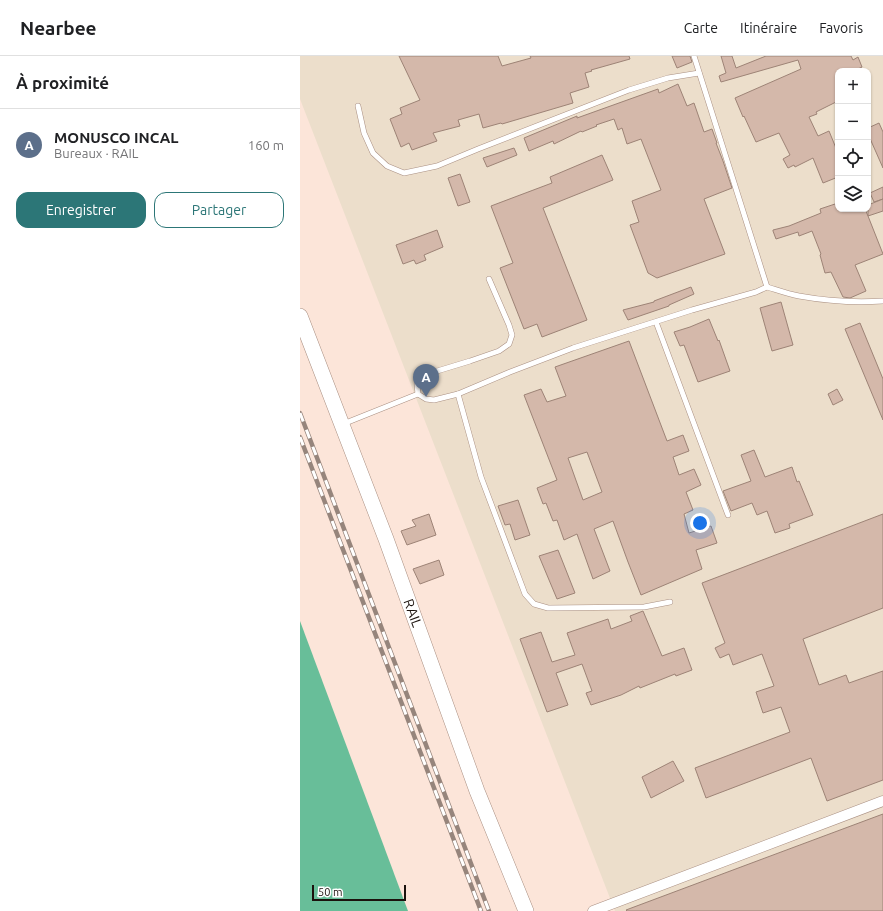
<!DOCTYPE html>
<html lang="fr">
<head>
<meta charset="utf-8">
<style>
  :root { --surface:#fff; --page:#f2f2f2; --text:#202124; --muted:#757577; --line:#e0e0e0; --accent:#2c7677 }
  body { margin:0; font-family:Ubuntu,sans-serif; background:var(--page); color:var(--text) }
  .controls { position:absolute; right:12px; top:12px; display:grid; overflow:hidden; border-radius:8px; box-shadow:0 1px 3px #0004 }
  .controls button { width:36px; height:36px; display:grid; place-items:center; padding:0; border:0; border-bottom:1px solid var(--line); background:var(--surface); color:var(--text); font:20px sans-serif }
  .scale { position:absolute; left:12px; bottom:10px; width:94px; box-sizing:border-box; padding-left:4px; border:2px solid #1b120d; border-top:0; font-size:11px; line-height:14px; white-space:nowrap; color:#1b120d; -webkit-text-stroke:3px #fff; paint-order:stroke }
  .you { position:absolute; left:400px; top:467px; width:14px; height:14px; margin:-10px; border:3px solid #fff; border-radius:50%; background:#1a73e8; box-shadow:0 0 0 6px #1a73e833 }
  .badge { display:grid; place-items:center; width:26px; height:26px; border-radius:50%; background:var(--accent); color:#fff; font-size:13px; font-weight:700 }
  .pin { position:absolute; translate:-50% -33px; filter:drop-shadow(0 1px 2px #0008) }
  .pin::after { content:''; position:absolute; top:21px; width:14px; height:12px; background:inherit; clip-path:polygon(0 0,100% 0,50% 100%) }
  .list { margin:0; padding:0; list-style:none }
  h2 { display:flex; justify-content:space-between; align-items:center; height:52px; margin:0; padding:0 16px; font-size:17px }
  h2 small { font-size:13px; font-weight:400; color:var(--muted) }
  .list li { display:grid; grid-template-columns:26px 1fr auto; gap:12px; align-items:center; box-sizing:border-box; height:72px; padding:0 16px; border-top:1px solid var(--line) }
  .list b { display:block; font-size:15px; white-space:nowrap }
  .list p { margin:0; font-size:13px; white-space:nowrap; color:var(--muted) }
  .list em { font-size:13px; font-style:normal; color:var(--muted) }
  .actions { display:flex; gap:8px; padding:12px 16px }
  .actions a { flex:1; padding:9px 0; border:1px solid var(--accent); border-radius:12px; text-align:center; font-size:14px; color:var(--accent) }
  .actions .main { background:var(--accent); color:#fff }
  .icon { flex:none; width:22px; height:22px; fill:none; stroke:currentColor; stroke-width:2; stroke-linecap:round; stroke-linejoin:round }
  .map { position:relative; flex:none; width:583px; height:855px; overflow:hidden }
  header { display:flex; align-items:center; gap:24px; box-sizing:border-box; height:56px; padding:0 20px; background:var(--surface); border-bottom:1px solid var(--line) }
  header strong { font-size:19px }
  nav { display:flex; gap:22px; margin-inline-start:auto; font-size:14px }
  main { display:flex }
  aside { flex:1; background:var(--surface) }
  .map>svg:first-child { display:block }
  .industrial { fill:#ecdecb; fill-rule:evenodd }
  .forest { fill:#68be99 }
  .building { fill:#d4b8aa; stroke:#9d8376; fill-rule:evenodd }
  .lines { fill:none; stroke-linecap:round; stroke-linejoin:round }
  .service-casing { stroke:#aa9083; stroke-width:6 }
  .minor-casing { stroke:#aa9083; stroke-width:11 }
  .primary-casing { stroke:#aa9083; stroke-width:16 }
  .service { stroke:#fff; stroke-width:5 }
  .minor { stroke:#fff; stroke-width:10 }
  .primary { stroke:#fff; stroke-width:15 }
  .rail-casing { stroke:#96857c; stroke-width:4.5 }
  .rail { stroke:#fff; stroke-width:3; stroke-dasharray:9; stroke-linecap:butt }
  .labels { text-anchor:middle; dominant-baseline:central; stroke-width:3; stroke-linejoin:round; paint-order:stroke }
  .street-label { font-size:14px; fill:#1b120d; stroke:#fff }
</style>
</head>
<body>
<header>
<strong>Nearbee</strong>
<nav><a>Carte</a><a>Itinéraire</a><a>Favoris</a></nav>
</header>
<main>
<aside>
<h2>À proximité<small></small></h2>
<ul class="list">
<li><span class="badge" style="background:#5c6f8a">A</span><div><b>MONUSCO INCAL</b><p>Bureaux · RAIL</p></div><em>160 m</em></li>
</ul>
<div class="actions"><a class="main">Enregistrer</a><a>Partager</a></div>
</aside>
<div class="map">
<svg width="583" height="855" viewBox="0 0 583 855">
  <rect width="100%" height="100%" fill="#fce5d9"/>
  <!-- industrial -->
  <path class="industrial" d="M0,0H583V855H315L0,43ZM538,15H568V153H538Z"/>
  <!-- forest -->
  <polygon class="forest" points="0,565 108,855 0,855"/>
  <!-- building -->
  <g class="building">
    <polygon points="99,0 198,0 202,10 231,2 230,0 329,0 330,3 291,14 292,15 285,17 289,31 270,37 273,47 202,68 201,67 183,72 179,58 158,64 160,70 133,77 137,85 112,94 109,87 101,91 90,63 102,58 100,52 120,44"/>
    <polygon points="372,0 390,0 392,6 377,12"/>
    <polygon points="421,0 432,0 436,12 466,0 551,0 553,4 558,1 562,11 554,15 538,15 538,45 516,56 517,58 509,61 518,80 529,75 538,97 538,121 523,127 513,102 495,111 494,109 488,112 483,103 490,99 479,77 456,86 444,60 443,61 435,42 501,13 498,4 421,26 419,20 426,17"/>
    <polygon points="378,28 387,50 394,47 404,76 412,73 417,87 416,87 423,105 432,132 404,143 425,198 357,222 348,217 330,169 339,166 332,145 361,134 341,83 327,88 322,72 318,74 314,63 296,69 297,70 282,76 281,75 254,88 253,85 229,95 224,82 277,60 277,62 358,33 359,37"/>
    <polygon points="579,67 583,76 583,112 568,78 568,72"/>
    <polygon points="214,92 217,99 187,111 183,102"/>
    <polygon points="302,99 313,124 243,152 287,264 242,281 237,268 224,273 200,212 213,207 191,150 252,127 250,121"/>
    <polygon points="160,118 170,146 158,150 148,122"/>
    <polygon points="583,131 583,143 574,146 570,137"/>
    <polygon points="583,143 583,155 568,160 583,198 555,209 566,235 550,242 543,241 531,216 525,217 520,199 521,198 512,175 499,180 498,176 476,183 473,175 473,174 489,170 521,157 520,153 538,147 538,153 565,153 568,160 568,149"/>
    <polygon points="137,174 143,191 124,199 126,204 116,208 114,204 103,208 96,189"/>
    <polygon points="391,231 394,238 369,249 369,250 328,264 323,254 354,246 354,245"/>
    <polygon points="481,246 493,289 472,295 460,252"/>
    <polygon points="409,263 418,285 419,284 430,315 398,326 384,289 380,290 374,276 390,271"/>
    <polygon points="560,267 583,323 583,364 545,273"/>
    <path d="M329,285L367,385L383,379L389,395L373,401L379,419L394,413L401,429L386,436L393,454L384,458L389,477L411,470L417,487L396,494L402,513L341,539L328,506L313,465L294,473L310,515L293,523L277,478L264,484L257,464L253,465L246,447L243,448L237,432L257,424L224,339L241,333L247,346L266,340L255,311ZM287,396L302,436L283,444L268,402Z"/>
    <polygon points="537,333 543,344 533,349 528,338"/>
    <polygon points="454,394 465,421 492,411 497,426 499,425 513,459 489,468 490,472 475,477 467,455 457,459 452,447 431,455 423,435 451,425 441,399"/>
    <polygon points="218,444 230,479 215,484 210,468 205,469 198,450"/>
    <polygon points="129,458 136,479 107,489 101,475 116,470 112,464"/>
    <polygon points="583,458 583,552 503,583 519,629 546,619 549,627 583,615 583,724 527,745 511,702 406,742 395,712 490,676 481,651 463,657 456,636 474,630 462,598 433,609 429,598 420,602 415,592 425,587 402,527"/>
    <polygon points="258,494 275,537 257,543 239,500"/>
    <polygon points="139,504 144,519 120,528 113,513"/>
    <polygon points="343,555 362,600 384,592 392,614 376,620 375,618 340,632 339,630 321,639 291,649 286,637 292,635 282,608 256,617 268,649 247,656 220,583 241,576 252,606 275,599 267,577 308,563 311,573 332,565 330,560"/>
    <polygon points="373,705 384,725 351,742 342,721"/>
    <polygon points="583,758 583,855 327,855 326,854 457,805"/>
  </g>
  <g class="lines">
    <!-- service casing -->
    <g class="service-casing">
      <g id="service">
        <polyline points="394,0 467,231"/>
        <polyline points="58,50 64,77 73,97 87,110 104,117 137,110 178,93 329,34 368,22 399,17"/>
        <path d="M189,223L209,269L212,279L209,288L199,295L170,305L124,319L117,324V329L118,338L126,343L134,344L158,338L210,316L273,292L392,254L456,236L467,231C477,234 488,238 499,240C527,245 555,247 583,245"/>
        <polyline points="356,266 428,459"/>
        <polyline points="158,338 181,421 225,538 234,548 248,552 344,551 370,546"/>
        <polyline points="43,368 118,338"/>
      </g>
    </g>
    <!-- minor casing -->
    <g class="minor-casing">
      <polyline id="minor" points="293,855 583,745"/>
    </g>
    <!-- primary casing -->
    <g class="primary-casing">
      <polyline id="primary" points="0,260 86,483 177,735 226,855"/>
    </g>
    <!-- service -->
    <use href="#service" class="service"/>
    <!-- minor -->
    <use href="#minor" class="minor"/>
    <!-- primary -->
    <use href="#primary" class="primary"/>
    <!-- rail casing -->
    <g class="rail-casing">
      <g id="rail">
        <polyline points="0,357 189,855"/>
        <polyline points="0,381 181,855"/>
      </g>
    </g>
    <!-- rail -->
    <use href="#rail" class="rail"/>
  </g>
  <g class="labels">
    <!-- street labels -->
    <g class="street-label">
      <text transform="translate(113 557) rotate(70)">RAIL</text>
    </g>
  </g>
</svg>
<div class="controls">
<button>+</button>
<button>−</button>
<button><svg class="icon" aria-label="locate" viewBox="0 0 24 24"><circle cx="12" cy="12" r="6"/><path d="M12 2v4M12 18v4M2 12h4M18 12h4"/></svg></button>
<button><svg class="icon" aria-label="layers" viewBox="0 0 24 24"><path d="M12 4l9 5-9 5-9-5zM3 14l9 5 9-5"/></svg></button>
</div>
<div class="scale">50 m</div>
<div class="you"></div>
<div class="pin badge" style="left:126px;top:341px;background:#5c6f8a">A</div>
</div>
</main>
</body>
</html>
